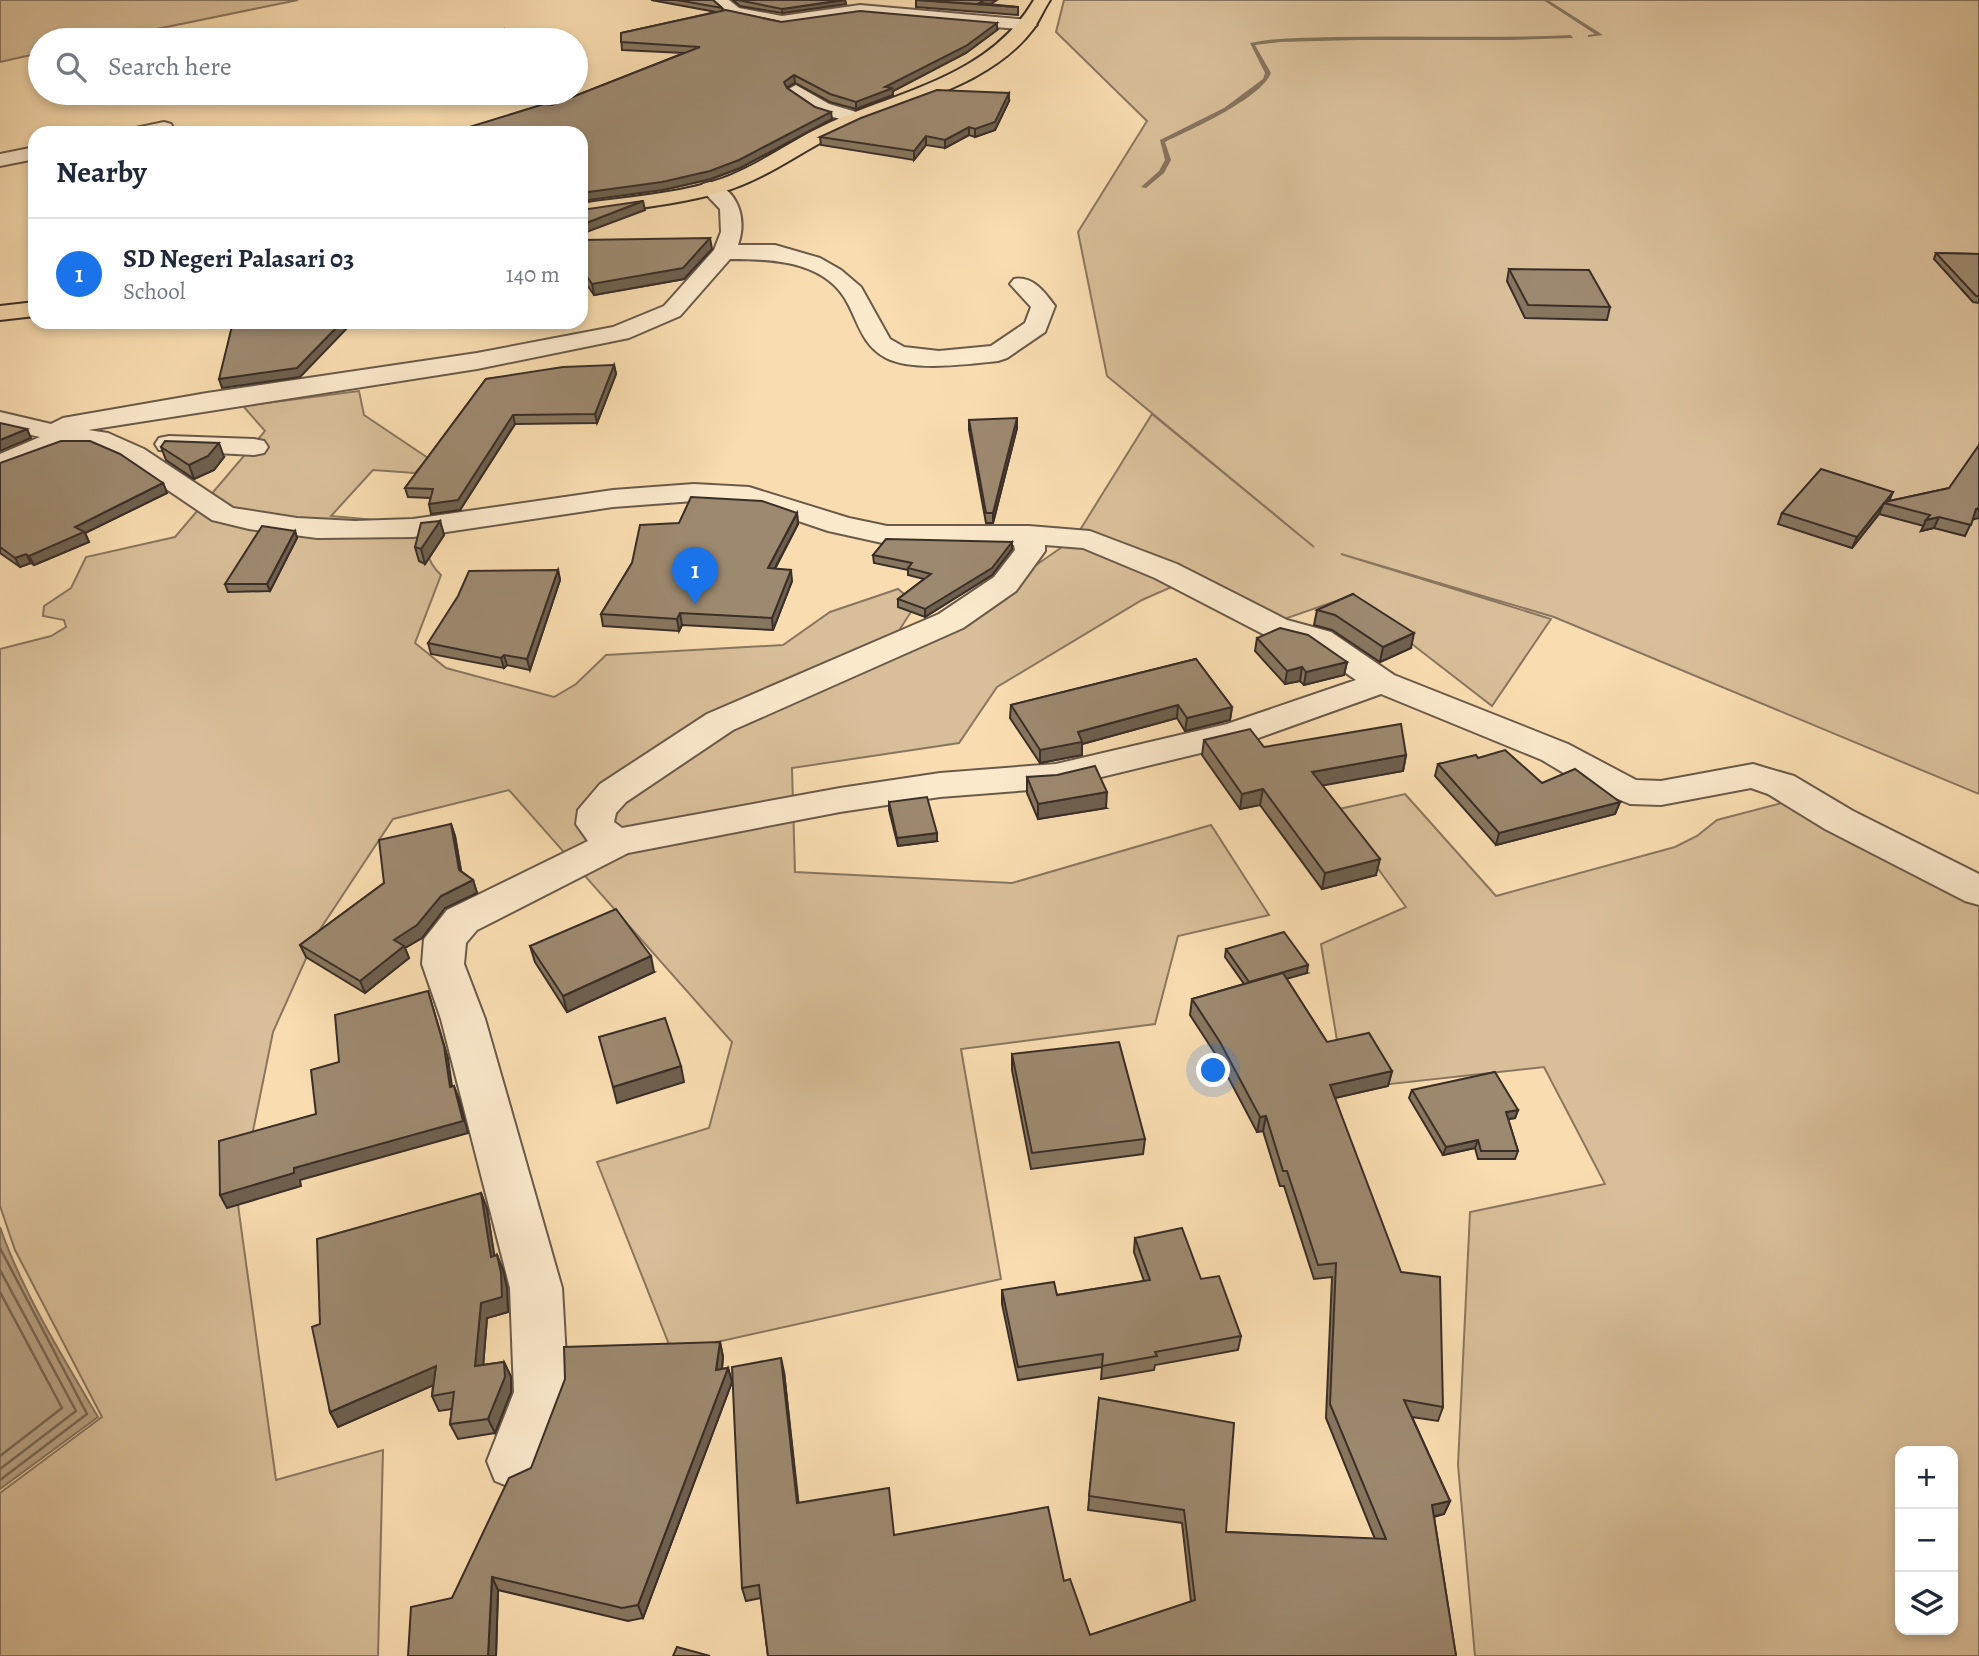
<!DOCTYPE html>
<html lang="en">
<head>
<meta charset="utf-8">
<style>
  :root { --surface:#fff; --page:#f6f6f7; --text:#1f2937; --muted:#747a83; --line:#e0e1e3; --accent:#1a73e8 }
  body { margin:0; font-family:Alegreya,serif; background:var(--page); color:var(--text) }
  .controls { position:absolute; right:21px; bottom:21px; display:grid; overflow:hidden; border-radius:14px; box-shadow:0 4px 10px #0003 }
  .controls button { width:63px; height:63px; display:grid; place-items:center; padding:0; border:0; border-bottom:2px solid var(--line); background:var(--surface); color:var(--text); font:35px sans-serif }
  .you { position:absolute; left:1214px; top:1071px; width:24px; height:24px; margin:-18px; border:5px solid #fff; border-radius:50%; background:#1a73e8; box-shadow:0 0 0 10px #1a73e833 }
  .badge { display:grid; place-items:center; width:46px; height:46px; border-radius:50%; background:var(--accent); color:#fff; font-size:23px; font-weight:700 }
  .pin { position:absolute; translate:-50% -58px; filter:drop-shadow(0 2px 4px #0008) }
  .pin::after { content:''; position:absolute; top:37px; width:24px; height:21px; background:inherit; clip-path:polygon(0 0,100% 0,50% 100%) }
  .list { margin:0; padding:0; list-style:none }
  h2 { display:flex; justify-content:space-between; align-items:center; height:91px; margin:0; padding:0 28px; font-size:30px }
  h2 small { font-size:23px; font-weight:400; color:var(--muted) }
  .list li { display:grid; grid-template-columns:46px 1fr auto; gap:21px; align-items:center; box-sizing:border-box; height:112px; padding:0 28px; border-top:2px solid var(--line) }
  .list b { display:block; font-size:26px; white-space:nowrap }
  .list p { margin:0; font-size:23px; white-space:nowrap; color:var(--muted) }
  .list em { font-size:23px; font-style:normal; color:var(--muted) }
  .icon { flex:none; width:38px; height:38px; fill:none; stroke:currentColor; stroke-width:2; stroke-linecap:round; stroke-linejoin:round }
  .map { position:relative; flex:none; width:1979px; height:1656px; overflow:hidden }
  .search { position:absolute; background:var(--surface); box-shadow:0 4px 10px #0003; left:28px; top:28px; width:560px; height:77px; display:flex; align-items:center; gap:18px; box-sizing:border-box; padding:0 24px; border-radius:38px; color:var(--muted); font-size:26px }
  .panel { position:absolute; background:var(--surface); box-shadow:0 4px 10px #0003; left:28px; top:126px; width:560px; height:203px; border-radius:21px }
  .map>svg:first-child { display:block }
  .green { fill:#d9bf99; stroke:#8a7660; stroke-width:2; fill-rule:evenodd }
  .water { fill:#b8a282; stroke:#86745e; stroke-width:2 }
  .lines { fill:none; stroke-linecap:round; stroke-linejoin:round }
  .shore { stroke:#796855; stroke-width:2.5 }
  .stream { fill:#86745e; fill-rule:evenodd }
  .minor-casing { stroke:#6a5a4a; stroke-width:4 }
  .major-casing { stroke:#3a2e28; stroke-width:4 }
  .minor { fill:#fbe9cc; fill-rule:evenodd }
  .major { fill:#f9ddb0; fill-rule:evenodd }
  .wall { fill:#87765f; stroke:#3a2e28; stroke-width:2 }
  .shaded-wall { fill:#6e604e; stroke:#3a2e28; stroke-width:2 }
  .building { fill:#9d896f; stroke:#3a2e28; stroke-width:2 }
</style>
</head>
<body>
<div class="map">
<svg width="1979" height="1656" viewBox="0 0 1979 1656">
  <rect width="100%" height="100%" fill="#f9ddb0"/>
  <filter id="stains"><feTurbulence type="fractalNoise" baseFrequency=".00286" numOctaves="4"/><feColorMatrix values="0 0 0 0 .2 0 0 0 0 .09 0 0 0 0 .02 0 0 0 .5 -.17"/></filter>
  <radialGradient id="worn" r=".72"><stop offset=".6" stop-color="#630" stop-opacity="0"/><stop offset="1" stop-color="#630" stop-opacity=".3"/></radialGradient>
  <!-- green -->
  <g class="green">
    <polygon points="0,0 298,0 103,40 40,40 40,53 0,62"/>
    <path d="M1064,0H1979V794L1554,617L1341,554L1551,619L1492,706L1350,596L1276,622L1194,577L1142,600L997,687L959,743L792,768L795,872L1012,883L1211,825L1269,915L1178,936L1155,1024L961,1049L1001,1279L672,1352L597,1162L709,1128L732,1042L509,790L393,819L317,934L273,1032L238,1205L276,1480L383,1450L378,1656H0V1493L102,1417L15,1250L0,1206V649L51,636L66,627L64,620L43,616L44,606L71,588L86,557L175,537L265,431L243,406L359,391L364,415L428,458L415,473L373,470L331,516L430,525C426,546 424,559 441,575L415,643L446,668L554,697L576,684L606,655L783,645L830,612L898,589L916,604L900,629L932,637L1075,538L1152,414L1314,547L1107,376L1078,232L1147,121L1056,32Z"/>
    <path d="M1405,794L1496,896L1675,847L1697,836L1717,820L1797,799L1979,904V1656H1475L1458,1465L1470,1212L1605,1184L1544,1067L1345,1089L1321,944L1406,907L1335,810ZM1900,1451H1953V1630H1900Z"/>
  </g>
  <!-- water -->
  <path class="water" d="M0,1227C23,1293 62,1356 98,1417L0,1489Z"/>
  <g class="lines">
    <!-- shore -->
    <g class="shore">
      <polyline points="0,1248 87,1414 0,1480"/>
      <polyline points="0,1270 76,1411 0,1469"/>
      <polyline points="0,1292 62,1408 0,1456"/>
    </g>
    <!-- stream -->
    <g class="stream">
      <polygon points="1543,0 1548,0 1603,35 1588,37 1588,35 1595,34"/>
      <path d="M1571,35L1573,38L1510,40H1358L1280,42L1255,45L1271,73C1260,99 1192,129 1165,142L1171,160L1164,173L1146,188L1141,187L1159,171L1165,160L1160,140L1224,108L1263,79L1265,73L1250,43C1278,37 1307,38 1335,37C1414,35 1492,39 1571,35Z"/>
    </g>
    <!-- minor casing -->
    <g class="minor-casing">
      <g id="minor">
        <polygon points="712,0 729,0 739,8 782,16 860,5 1029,20 1037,25 1029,30 860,15 782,26 729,15"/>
        <polygon points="796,85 829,104 863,114 865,118 856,124 817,112 790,94 787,90"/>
        <polygon points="164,122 171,124 173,128 171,132 129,133 131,129"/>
        <polygon points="35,147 35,159 0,166 0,154"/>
        <path d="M710,182C739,189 747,220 738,245H775L820,258L841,270L861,287L890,339L904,347L939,351L991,346L1025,323L1031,307L1010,284L1014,279C1032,275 1045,292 1055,306L1045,332L1007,358L998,361C968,364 913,372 886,358C860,344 858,319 844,297C820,260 768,259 730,259L680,316L629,338L477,369L88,430L108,433L144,449L233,508L297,518L355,521L413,519L613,490L694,484L749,487L849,518L887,526H1029L1090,531L1177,564L1287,620L1331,632L1394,675L1568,744L1636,780L1661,781L1753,764L1766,768L1794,776L1853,811L1979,874V905L1965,901L1825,829L1768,794L1751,788L1661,805L1630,804L1582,784L1542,760L1381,694L1250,741L1056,788L940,797L840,812L628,853L477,930L466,943L464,964L485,1019L562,1288L568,1392L535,1481L515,1489L495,1481L487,1461L514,1392L510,1288L441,1019L422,964L424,939L447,910L588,841L576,824L578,810L600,784L707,714L939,614L994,577L1015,550L1014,545L887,544L828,531L745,503L694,501L613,507L413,537L317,538L249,529L212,520L125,461L94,447H65L0,472V454L40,437L0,428V412L51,424L63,418L207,393L477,353L613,327L664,306L714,250L721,232L720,209L700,188L703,184ZM1045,545L1083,548L1155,578L1263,634L1307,646L1356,680L1227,724L1056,764L940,773L840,788L622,828L614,822L616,813L626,802L733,730L963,628L1016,591L1045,551Z"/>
        <polygon points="169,436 254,439 264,441 268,447 264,453 254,455 159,450 155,444 159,438"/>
      </g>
    </g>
    <!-- major casing -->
    <g class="major-casing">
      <g id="major">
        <path d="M1034,0H1050C1044,9 1040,19 1034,28C989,89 900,103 835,135C797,154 764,180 722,192C676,205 628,209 581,216V204C624,197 670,195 712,182C753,170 786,143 825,125C901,90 989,77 1034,0Z"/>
        <polygon points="35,302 35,316 0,320 0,306"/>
      </g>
    </g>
    <!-- minor -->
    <use href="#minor" class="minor"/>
    <!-- major -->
    <use href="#major" class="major"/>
  </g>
  <!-- wall -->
  <g class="wall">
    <polygon points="651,0 713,0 722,8 722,10 781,22 997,30 966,53 893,91 893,95 856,109 830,102 795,83 787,88 832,119 740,168 711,179 663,190 552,105 684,53 622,50 621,33 716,12"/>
    <polygon points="733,0 845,0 846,4 782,13 740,6"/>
    <polygon points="916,0 1018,7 1018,15 916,7"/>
    <polygon points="1009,101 995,130 975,137 969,135 945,148 926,145 914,160 821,145 820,137"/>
    <polygon points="581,240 712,249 684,279 594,295 581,276"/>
    <polygon points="1936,253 1979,254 1979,303 1973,302 1934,259"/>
    <polygon points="1509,269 1610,307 1607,320 1525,318 1507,281"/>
    <polygon points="614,365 616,374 597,423 515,424 460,510 431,514 430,498 408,497 405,488 486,379"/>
    <polygon points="969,420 1017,428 993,523 986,523 969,430"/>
    <polygon points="161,447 224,457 214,470 194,479 166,460"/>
    <polygon points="0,463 163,483 167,493 85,533 89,542 34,565 31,563 20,567 0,553"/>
    <polygon points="1949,488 1973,519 1965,536 1934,528 1921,531 1924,526 1879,514 1852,548 1778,524 1782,513 1893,492 1889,501"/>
    <polygon points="797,513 798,524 775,569 792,581 773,630 682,625 679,631 603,626 601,614 632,563 679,523"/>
    <polygon points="440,521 444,535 425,564 419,561 415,547"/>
    <polygon points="295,531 297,538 270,591 228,592 225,584"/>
    <polygon points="1012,542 1012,549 992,575 925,617 898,607 898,599 924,579 908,575 908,570 874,563 873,555"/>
    <polygon points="558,570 560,580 530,670 507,665 504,668 431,654 428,643"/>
    <polygon points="1353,594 1411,648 1380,662 1332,630 1314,625 1317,610"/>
    <polygon points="1257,638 1347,662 1344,675 1304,685 1300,681 1285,684 1255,651"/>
    <polygon points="1196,659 1232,707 1230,720 1185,731 1177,718 1082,744 1082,755 1040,763 1010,718 1011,705"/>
    <polygon points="1204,740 1264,747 1406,755 1403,771 1322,785 1376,875 1322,889 1260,805 1240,809 1202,755"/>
    <polygon points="1478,758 1542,783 1620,802 1615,814 1496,845 1435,776 1438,764"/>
    <polygon points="1027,777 1106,808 1038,819 1027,793"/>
    <polygon points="889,802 937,841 898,846 889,810"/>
    <polygon points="451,824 455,836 461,871 473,880 477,893 445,908 422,938 405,948 409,958 365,993 306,957 300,945 384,883"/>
    <polygon points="530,946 654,972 567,1012 535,962"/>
    <polygon points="1226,949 1307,973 1286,978 1327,1042 1392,1071 1388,1086 1335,1098 1443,1407 1438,1421 1412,1417 1450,1501 1444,1514 1434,1517 1456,1656 768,1656 761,1598 746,1601 742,1588 784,1372 798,1503 894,1535 1064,1581 1090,1635 1191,1602 1182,1523 1088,1510 1099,1398 1226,1532 1375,1539 1326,1418 1332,1277 1314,1279 1284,1186 1280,1186 1263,1131 1257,1132 1218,1058 1190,1015 1192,999 1244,984 1225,957"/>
    <polygon points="1012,1054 1145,1139 1143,1154 1031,1169 1012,1070"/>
    <polygon points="1412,1090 1518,1110 1515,1118 1508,1119 1518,1151 1515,1159 1478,1159 1475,1148 1443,1155 1409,1098"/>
    <polygon points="481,1193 487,1209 494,1256 497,1255 503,1270 507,1288 508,1312 487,1318 483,1365 504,1362 511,1377 511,1392 495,1433 458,1439 450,1424 452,1409 439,1411 432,1396 433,1385 338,1427 330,1412 320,1324"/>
    <polygon points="1135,1238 1201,1279 1241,1336 1238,1350 1155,1365 1154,1370 1101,1379 1102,1367 1018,1380 1002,1304 1002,1290 1057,1295 1144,1281 1134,1252"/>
    <polygon points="720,1342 723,1357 722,1369 728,1368 732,1382 643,1618 628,1621 498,1590 496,1656 408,1656 452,1598 531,1468"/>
  </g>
  <!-- shaded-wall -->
  <g class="shaded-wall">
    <polygon points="845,0 846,4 782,13 782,9"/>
    <polygon points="984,0 997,0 989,5 979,3"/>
    <polygon points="997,23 997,30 966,53 893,91 893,95 856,109 856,102 885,87"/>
    <polygon points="504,30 505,35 502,40 498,40"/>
    <polygon points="794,75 795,83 784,89 784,82"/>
    <polygon points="1009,93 1009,101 995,130 975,137 975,129"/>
    <polygon points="831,112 832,119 740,168 711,179 663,190 581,201 581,193"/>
    <polygon points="969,127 969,135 945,148 945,140"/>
    <polygon points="926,136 926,145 914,160 914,151"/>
    <polygon points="643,201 645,210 581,234 581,225"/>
    <polygon points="710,238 712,249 684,279 594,295 592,284"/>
    <polygon points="342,322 353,322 300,377 222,388 219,379"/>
    <polygon points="614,365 616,374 597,423 595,414"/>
    <polygon points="513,415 515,424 460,510 431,514 429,504"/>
    <polygon points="1017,418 1017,428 993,523 993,513"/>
    <polygon points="27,429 31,438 0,451 0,440"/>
    <polygon points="219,443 224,457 214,470 194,479 189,465"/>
    <polygon points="163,483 167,493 85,533 89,542 34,565 29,556 75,527"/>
    <polygon points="1884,503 1879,514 1852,548 1857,537"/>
    <polygon points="1979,508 1979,518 1971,520 1976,509"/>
    <polygon points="797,513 798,524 769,579 768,568"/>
    <polygon points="1939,517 1934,528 1921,531 1926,520"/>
    <polygon points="440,521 444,535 425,564 421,549"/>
    <polygon points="295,531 297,538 270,591 267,584"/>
    <polygon points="1012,542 1012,549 992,575 925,617 925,609"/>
    <polygon points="26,554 31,563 20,567 15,558"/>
    <polygon points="558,570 560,580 530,670 527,659"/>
    <polygon points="791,570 792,581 773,630 772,618"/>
    <polygon points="680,613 682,625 679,631 677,619"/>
    <polygon points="1414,633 1411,648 1380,662 1383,647"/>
    <polygon points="504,655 507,665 504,668 501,658"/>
    <polygon points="1347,662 1344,675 1304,685 1306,672"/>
    <polygon points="1302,667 1300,681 1285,684 1287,671"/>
    <polygon points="1178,705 1177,718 1082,744 1082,755 1040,763 1040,750 1078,732"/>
    <polygon points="1232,707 1230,720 1185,731 1187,718"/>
    <polygon points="1406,755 1403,771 1309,788 1312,772"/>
    <polygon points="1263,789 1260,805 1240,809 1242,794"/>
    <polygon points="1107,792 1106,808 1038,819 1038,804"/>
    <polygon points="1620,802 1615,814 1496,845 1499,833"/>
    <polygon points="451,824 455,836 463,882 459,870"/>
    <polygon points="937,833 937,841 898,846 897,838"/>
    <polygon points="1380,859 1376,875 1322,889 1325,873"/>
    <polygon points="473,880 477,893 445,908 422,938 405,948 409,958 365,993 360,981 394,940 441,896"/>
    <polygon points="651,956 654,972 567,1012 563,996"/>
    <polygon points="1308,965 1307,973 1248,990 1249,982"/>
    <polygon points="428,991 448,1058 454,1100 450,1087"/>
    <polygon points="681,1066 684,1082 617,1103 613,1087"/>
    <polygon points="1392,1071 1388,1086 1326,1100 1330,1085"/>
    <polygon points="454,1086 459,1099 468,1133 300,1180 301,1186 227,1208 220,1195 294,1168"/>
    <polygon points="1518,1110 1515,1118 1503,1120 1506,1112"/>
    <polygon points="1266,1116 1263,1131 1257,1132 1260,1117"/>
    <polygon points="1478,1140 1475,1148 1443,1155 1446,1147"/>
    <polygon points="481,1193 487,1209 497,1272 491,1257"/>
    <polygon points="497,1255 503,1270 507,1288 508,1312 487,1318 482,1381 475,1366 481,1303"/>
    <polygon points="720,1342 723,1357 720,1384 716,1370"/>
    <polygon points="781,1358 784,1372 800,1516 797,1503"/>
    <polygon points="504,1362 511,1377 511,1392 495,1433 488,1419"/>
    <polygon points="436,1366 443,1381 338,1427 330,1412"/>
    <polygon points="728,1368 732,1382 643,1618 638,1605"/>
    <polygon points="1450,1501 1444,1514 1426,1518 1432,1505"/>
    <polygon points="492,1577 498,1590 496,1656 488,1656"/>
  </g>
  <!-- building -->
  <g class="building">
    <polygon points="677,0 713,0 722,8"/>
    <polygon points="738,0 843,0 782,9"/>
    <polygon points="920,0 984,0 979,3 1018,7"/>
    <polygon points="726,10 781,22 860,11 997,23 966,46 885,87 893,88 856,102 830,94 794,75 784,82 787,88 815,107 831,112 739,160 710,171 662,182 581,193 581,133 450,133 544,104 552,105 700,47 621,42 621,33"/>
    <polygon points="504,30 498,40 352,40 371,31"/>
    <polygon points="937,90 1009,93 995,122 975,129 969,127 945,140 926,136 914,151 820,137 861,118"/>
    <polygon points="643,201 581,225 581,210"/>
    <polygon points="710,238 683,268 592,284 581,268 581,240"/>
    <polygon points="1936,253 1979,254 1979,296 1976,296"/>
    <polygon points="1509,269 1589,270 1610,307 1528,305"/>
    <polygon points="233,322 342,322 297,368 219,379"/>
    <polygon points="614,365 595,414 513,415 458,500 429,504 433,489 405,488 486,379 563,367"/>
    <polygon points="1017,418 993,513 986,513 969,420"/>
    <polygon points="0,423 27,429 0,440"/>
    <polygon points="61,441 90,441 120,454 163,483 75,527 84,532 29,556 26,554 15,558 0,547 0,463"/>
    <polygon points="165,441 219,443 208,456 189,465 161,447"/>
    <polygon points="1979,445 1979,508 1976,509 1971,525 1939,517 1926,520 1930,515 1884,503 1857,537 1782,513 1821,469 1893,492 1885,502 1949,488"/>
    <polygon points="691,497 762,501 797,513 768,568 791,570 772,618 680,613 677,619 601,614 632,563 640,525 679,523"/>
    <polygon points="440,521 421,549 415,547 421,523"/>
    <polygon points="262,526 295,531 267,584 225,584"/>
    <polygon points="886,539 1012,542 992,568 925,609 898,599 931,574 908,568 912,563 873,555"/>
    <polygon points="558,570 527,659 504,655 501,658 428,643 458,596 469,571"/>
    <polygon points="1353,594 1414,633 1383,647 1335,615 1317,610"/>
    <polygon points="1280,628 1308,635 1347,662 1306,672 1302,667 1287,671 1257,638"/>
    <polygon points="1196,659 1232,707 1187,718 1178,705 1078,732 1082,742 1040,750 1011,705"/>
    <polygon points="1401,724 1406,755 1312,772 1380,859 1325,873 1263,789 1242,794 1204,740 1250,729 1264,747"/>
    <polygon points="1505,750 1542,783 1575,769 1620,802 1499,833 1438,764 1476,755 1478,758"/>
    <polygon points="1095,766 1107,792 1038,804 1027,777 1057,775"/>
    <polygon points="927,797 937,833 897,838 889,802"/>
    <polygon points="451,824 459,870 473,880 441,896 417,925 394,940 404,946 360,981 300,945 384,883 379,840"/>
    <polygon points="616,909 651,956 563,996 530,946"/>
    <polygon points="1284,932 1308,965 1249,982 1226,949"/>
    <polygon points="1283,973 1327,1042 1369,1033 1392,1071 1330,1085 1401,1272 1440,1277 1443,1407 1404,1400 1450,1501 1432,1505 1456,1656 768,1656 759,1585 742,1588 732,1367 781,1358 797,1503 889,1488 894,1535 1048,1507 1064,1581 1070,1579 1090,1635 1195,1600 1184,1510 1089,1496 1099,1398 1234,1423 1226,1532 1386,1539 1330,1404 1336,1263 1318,1265 1287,1171 1283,1171 1266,1116 1260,1117 1220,1042 1192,999"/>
    <polygon points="428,991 444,1046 450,1087 454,1086 463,1121 294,1168 294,1173 220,1195 219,1141 316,1114 311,1070 339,1062 335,1015"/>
    <polygon points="665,1018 681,1066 613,1087 599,1037"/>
    <polygon points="1119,1042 1145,1139 1032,1153 1012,1054"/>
    <polygon points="1495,1072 1518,1110 1506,1112 1518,1151 1481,1151 1478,1140 1446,1147 1412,1090"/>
    <polygon points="481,1193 491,1257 497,1255 501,1273 502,1297 481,1303 475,1366 504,1362 505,1377 488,1419 450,1424 454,1392 432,1396 436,1366 330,1412 312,1327 320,1324 317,1239"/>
    <polygon points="1182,1228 1201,1279 1219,1276 1241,1336 1155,1352 1157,1356 1102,1366 1103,1354 1018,1367 1002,1290 1054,1282 1057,1295 1150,1280 1135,1238"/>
    <polygon points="720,1342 716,1370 728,1368 638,1605 622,1608 492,1577 488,1656 408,1656 411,1607 452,1598 509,1478 531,1468 565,1379 564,1347"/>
    <polygon points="677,1647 710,1656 673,1656"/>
  </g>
  <rect width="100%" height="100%" filter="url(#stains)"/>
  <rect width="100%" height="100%" fill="url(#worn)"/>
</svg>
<div class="controls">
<button>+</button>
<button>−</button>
<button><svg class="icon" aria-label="layers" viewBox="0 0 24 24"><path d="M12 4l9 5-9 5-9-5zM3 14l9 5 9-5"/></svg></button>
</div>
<div class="you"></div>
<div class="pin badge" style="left:695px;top:605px">1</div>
<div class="search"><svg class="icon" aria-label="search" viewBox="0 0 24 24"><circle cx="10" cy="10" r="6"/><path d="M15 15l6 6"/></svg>Search here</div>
<section class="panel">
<h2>Nearby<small></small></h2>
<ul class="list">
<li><span class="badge">1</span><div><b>SD Negeri Palasari 03</b><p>School</p></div><em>140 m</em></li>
</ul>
</section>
</div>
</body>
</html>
